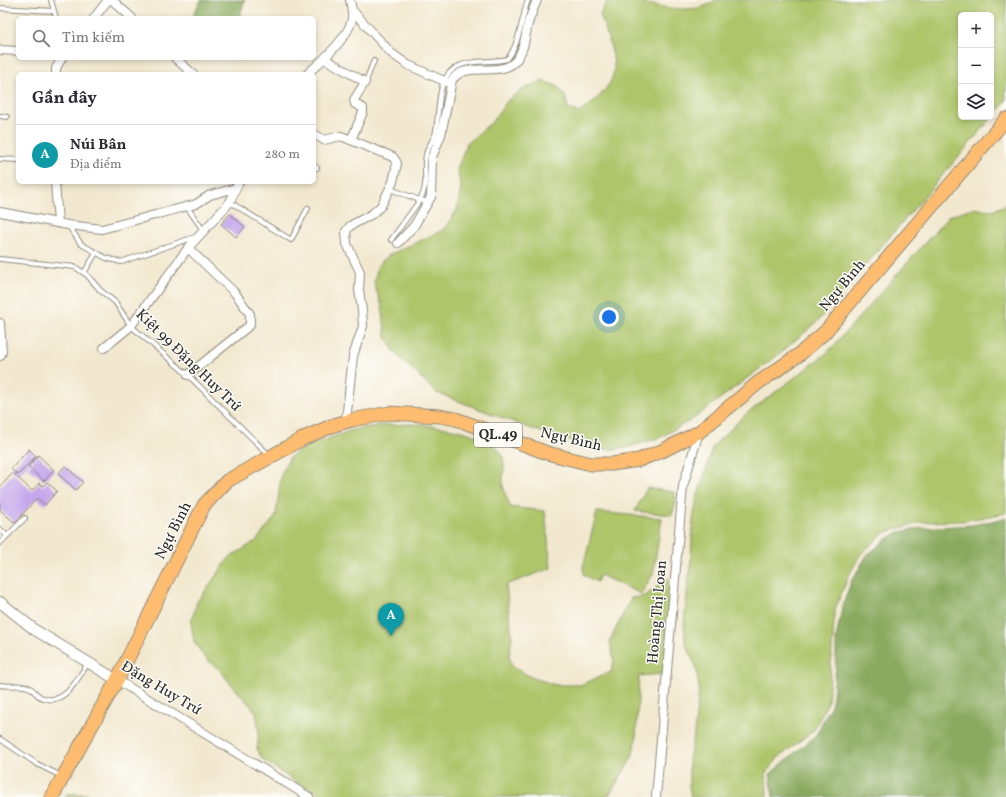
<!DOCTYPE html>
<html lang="vi">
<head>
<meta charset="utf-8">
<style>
  :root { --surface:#fff; --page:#f7f7f7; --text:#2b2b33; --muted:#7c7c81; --line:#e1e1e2; --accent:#db2777 }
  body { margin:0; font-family:Vollkorn,serif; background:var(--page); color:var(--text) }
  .controls { position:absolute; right:12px; top:12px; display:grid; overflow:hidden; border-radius:6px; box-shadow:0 2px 6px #0003 }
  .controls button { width:36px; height:36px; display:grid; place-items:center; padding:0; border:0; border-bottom:1px solid var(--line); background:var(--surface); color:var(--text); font:20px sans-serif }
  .you { position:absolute; left:609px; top:317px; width:14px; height:14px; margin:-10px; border:3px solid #fff; border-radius:50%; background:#1a73e8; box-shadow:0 0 0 6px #1a73e833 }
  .badge { display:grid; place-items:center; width:26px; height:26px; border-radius:50%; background:var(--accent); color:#fff; font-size:13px; font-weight:700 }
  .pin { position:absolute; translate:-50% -33px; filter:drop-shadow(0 1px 2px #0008) }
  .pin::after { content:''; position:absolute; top:21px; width:14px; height:12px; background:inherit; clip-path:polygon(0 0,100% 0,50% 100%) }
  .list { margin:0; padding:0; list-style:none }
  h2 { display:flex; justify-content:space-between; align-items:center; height:52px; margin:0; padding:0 16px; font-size:17px }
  h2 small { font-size:13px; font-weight:400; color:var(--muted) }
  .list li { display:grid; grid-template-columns:26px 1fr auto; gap:12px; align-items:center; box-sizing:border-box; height:60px; padding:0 16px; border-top:1px solid var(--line) }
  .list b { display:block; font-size:15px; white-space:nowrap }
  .list p { margin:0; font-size:13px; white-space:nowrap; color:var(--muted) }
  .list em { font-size:13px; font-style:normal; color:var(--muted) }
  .icon { flex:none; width:22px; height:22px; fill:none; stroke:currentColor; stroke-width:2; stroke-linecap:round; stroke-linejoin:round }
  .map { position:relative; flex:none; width:1006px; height:797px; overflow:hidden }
  .search { position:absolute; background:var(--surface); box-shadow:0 2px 6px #0003; left:16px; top:16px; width:300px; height:44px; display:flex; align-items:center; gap:10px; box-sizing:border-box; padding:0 14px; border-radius:6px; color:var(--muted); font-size:15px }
  .panel { position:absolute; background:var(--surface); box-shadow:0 2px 6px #0003; left:16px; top:72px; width:300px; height:112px; border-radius:6px }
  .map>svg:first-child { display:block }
  .green { fill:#aec56a; stroke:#6c784a; fill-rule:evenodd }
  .forest { fill:#8aaa5e; stroke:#5a6a44 }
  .building { fill:#c5a5ec }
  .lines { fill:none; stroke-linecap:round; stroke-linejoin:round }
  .service-casing { stroke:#8e8a7d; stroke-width:6 }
  .minor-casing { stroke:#8e8a7d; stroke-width:10 }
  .tertiary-casing { stroke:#8e8a7d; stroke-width:12 }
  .trunk-casing { stroke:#8e8a7d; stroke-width:15 }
  .service { stroke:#fff; stroke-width:4 }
  .minor { stroke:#fff; stroke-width:8 }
  .tertiary { stroke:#fff; stroke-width:10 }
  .trunk { stroke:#fdbc6f; stroke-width:13 }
  .labels { text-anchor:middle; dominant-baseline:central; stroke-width:3; stroke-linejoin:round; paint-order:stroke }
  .shield { fill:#fdfcf7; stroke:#6a6a68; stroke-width:1 }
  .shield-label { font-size:14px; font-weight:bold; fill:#2b2b2b }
  .street-label { font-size:15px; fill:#2b2b2b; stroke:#fdfcf7 }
</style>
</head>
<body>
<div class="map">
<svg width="1006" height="797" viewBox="0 0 1006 797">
  <rect width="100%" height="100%" fill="#fdfcf7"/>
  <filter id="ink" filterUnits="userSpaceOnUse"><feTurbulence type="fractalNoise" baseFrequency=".025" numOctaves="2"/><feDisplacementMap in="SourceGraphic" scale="8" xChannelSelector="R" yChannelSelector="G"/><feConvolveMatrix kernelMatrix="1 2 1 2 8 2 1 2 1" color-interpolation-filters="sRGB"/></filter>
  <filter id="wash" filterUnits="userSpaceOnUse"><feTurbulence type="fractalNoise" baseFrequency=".012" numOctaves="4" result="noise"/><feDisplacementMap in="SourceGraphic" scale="16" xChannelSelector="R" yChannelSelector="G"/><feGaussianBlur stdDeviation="0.9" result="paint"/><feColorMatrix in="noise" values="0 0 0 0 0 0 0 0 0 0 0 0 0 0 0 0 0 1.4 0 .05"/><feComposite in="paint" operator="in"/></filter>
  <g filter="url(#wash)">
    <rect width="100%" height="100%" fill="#f2e8cf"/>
    <!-- green -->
    <g class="green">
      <path d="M616,0C643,0 694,20 715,0H1006V101L817,322L778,355L693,419L661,437L626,448L599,450L532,429L437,393L395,353L386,337L382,306L374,284L378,265L389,255L443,230L457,210L461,187L457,169L467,143L493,121L508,100L525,88L543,81L557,86L565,96L568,108L579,113C593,103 616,85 614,65C613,48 605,30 600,14L606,3ZM961,15H991V117H961Z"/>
      <polygon points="1006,204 1006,513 963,521 922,522 893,530 882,534 861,554 850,573 835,609 828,702 813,731 779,757 766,773 767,797 691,797 689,787 689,759 694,735 699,688 696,667 685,641 684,622 691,559 693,520 697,498 713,446 745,415 827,353 949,216 972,208 993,211"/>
      <path d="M415,424C438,426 496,432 503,458C506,467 502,475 503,483C503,491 508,499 510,507L545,511L551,568L506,585L512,637L509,656L512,666L531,677L555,685H580L611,672L614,662L610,641L631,598L645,596L668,578L671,581L663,674L639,676L636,740L632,758L609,795L605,797H326L302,786L262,759L257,750L259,731L256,712L230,683L220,670L206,659L194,642L191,622L197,602L229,558L256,541L276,516L281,475L290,457L305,447L352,430L381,425Z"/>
      <polygon points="647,488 674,492 676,501 672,515 635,511"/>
      <polygon points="597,512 662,518 653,574 641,594 600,575 597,582 584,575 583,567"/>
      <polygon points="68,794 88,794 94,797 65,797"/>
    </g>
    <!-- forest -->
    <g class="forest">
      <polygon points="201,0 245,0 239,18 199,18 193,14"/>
      <polygon points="1006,518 1006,797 773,797 770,774 816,735 832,703 836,666 836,639 842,608 851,582 867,555 887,539 899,532 921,528 973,525"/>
    </g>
    <g id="blocks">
      <!-- building -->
      <g class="building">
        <polygon points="230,214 245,227 236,237 221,224"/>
        <polygon points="29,449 36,456 18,475 11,469"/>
        <polygon points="38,455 54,470 44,481 28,467"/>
        <polygon points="65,466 83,482 76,490 58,474"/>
        <polygon points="13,473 32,491 39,483 43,486 47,482 57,491 45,505 37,498 15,523 0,510 0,487"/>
      </g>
    </g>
  </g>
  <g filter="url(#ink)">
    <use href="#blocks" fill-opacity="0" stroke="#8e8a7d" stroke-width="1"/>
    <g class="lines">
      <!-- service casing -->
      <g class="service-casing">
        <g id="service">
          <polyline points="51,0 56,18"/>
          <polyline points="0,8 54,11"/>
          <path d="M365,82C370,74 370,68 374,61"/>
          <polyline points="0,116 7,117"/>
          <polyline points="0,159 18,160"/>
          <polyline points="314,165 317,168"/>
          <path d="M390,189L420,200C430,183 422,172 426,155C427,148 432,142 435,135C441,114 434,76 459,66C474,59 492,63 507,59C519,47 522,16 528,0"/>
          <polyline points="230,202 291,240 308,208"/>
          <polyline points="187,207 203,230"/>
          <polyline points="68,225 81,244 106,258 121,262 195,237"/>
          <polyline points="391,240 420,200 427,202"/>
          <polyline points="0,259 75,267 87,275 100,290 115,302 131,326 188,375 270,456"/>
          <polyline points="84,273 96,253"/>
          <polyline points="0,529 7,536"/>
          <polyline points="0,543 25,518"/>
          <path d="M0,685C9,687 19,684 28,687C34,689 36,696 43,698C65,706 78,678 88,663"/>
          <polyline points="0,739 37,764 61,776"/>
        </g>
      </g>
      <!-- minor casing -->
      <g class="minor-casing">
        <g id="minor">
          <polyline points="112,0 132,18"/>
          <polyline points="352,10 391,53 408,65 451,84"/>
          <polyline points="94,18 108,0"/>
          <polyline points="0,50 18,51"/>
          <polyline points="175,58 193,74"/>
          <polyline points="325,59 365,82 354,100 355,104 363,108 363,112 351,140"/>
          <polyline points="56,74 56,68 62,58"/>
          <path d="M307,74C321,62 349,37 352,19C353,13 351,6 350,0"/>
          <polyline points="314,134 324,140 341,136 393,157 397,163 393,182 381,206 372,214 350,226 346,231 347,244 360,272 359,290 362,310 363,326 353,356 346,421"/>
          <polyline points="55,182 58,223"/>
          <polyline points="0,212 68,225 102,229 196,204 210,195 236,188 239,182"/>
          <path d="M398,243L414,226L431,197L432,157L441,135L452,80C467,59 502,80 517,59C525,48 525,36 528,24C530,16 534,8 537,0"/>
          <polyline points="188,248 235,293 250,314 250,325 188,375"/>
          <polyline points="0,323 2,352 0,356"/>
          <polyline points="104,348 131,326 188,248 230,202 236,188"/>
          <polyline points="117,680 309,797"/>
          <polyline points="656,797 683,486 699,432"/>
        </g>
      </g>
      <!-- tertiary casing -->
      <g class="tertiary-casing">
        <polyline id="tertiary" points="0,602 35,630 117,680"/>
      </g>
      <!-- trunk casing -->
      <g class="trunk-casing">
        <polyline id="trunk" points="52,797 117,680 204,505 227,481 304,438 334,425 352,420 389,413 440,416 456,419 547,453 591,464 612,464 639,460 664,450 699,432 758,383 800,354 825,332 1006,119"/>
      </g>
      <!-- service -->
      <use href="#service" class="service"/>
      <!-- minor -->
      <use href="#minor" class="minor"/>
      <!-- tertiary -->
      <use href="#tertiary" class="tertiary"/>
      <!-- trunk -->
      <use href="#trunk" class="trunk"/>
    </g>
  </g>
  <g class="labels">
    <!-- shield labels -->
    <rect class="shield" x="474" y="423" width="48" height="24" rx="3"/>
    <g class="shield-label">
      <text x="498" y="435">QL.49</text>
    </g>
    <!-- street labels -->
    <g class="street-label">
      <text transform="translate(843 286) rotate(-50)">Ngự Bình</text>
      <text transform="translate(188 361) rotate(44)">Kiệt 99 Đặng Huy Trứ</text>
      <text transform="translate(571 440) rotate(13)">Ngự Bình</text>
      <text transform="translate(174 531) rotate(-63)">Ngự Bình</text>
      <text transform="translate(658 612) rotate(-85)">Hoàng Thị Loan</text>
      <text transform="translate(161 689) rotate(31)">Đặng Huy Trứ</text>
    </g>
  </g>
</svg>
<div class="controls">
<button>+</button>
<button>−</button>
<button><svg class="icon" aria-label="layers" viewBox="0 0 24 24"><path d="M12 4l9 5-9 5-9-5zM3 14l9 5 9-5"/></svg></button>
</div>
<div class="you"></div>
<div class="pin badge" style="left:391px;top:636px;background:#0f9aa8">A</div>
<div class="search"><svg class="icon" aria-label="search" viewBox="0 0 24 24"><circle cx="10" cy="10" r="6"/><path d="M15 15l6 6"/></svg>Tìm kiếm</div>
<section class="panel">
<h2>Gần đây<small></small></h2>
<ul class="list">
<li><span class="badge" style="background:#0f9aa8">A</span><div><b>Núi Bân</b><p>Địa điểm</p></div><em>280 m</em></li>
</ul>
</section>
</div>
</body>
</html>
